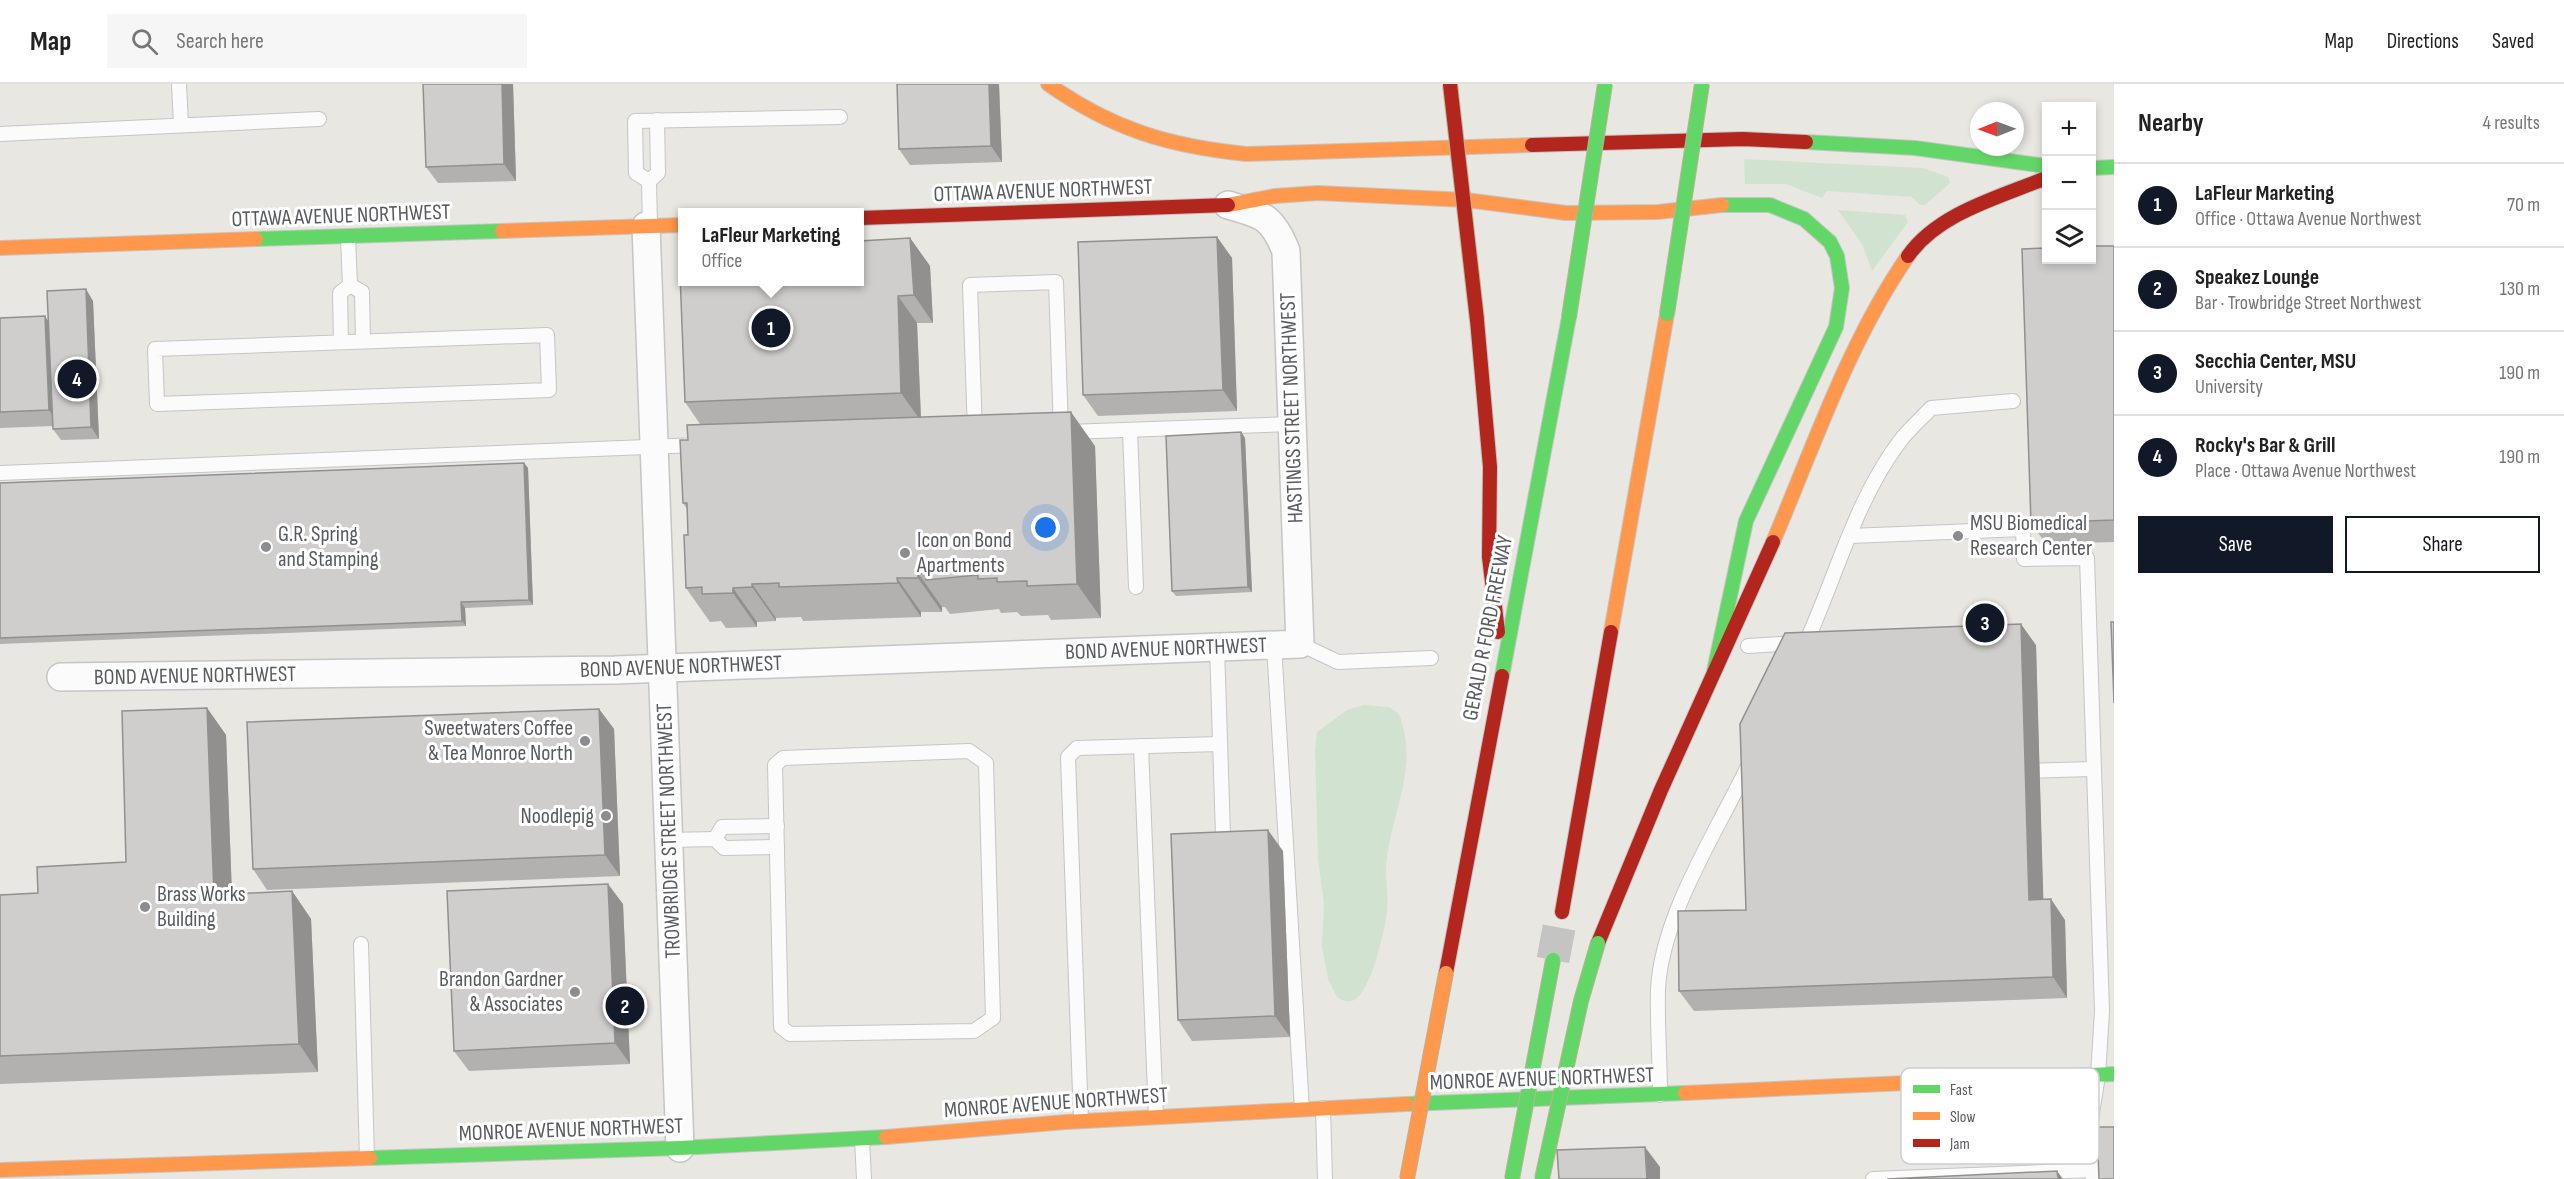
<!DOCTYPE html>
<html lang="en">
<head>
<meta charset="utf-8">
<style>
  :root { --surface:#fff; --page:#f6f6f6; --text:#222; --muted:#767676; --line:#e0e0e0; --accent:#111827 }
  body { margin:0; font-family:"Sofia Sans Condensed",sans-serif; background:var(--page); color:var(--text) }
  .controls { position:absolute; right:18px; top:18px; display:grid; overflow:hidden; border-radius:0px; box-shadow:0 3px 9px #0003 }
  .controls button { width:54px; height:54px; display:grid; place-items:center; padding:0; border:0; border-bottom:2px solid var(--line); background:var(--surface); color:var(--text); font:30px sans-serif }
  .compass { position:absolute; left:1970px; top:18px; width:54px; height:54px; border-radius:50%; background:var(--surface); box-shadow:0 3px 9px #0003; rotate:269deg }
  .you { position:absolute; left:1046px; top:444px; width:21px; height:21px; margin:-15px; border:4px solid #fff; border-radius:50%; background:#1a73e8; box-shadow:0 0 0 9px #1a73e833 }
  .badge { display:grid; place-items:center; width:39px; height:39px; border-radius:50%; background:var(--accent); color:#fff; font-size:20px; font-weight:700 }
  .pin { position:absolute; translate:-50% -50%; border:3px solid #fff; box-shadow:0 2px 6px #0006 }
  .popup { position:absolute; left:678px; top:124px; width:186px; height:78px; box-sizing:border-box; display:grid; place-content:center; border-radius:0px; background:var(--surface); filter:drop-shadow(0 2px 4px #0005); font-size:20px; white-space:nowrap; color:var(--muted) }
  .popup b { font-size:22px; color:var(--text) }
  .popup::after { content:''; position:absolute; left:50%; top:100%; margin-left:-12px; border:12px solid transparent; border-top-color:var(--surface) }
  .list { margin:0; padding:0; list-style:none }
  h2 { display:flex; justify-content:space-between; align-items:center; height:78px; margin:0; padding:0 24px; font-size:26px }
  h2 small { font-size:20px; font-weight:400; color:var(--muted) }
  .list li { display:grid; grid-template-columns:39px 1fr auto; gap:18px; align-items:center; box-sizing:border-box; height:84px; padding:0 24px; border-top:2px solid var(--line) }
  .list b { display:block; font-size:22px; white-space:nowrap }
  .list p { margin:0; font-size:20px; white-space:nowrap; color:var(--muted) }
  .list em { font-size:20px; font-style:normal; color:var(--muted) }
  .actions { display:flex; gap:12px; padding:18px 24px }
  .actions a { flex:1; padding:14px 0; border:2px solid var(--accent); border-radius:0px; text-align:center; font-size:21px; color:var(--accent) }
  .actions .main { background:var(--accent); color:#fff }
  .icon { flex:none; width:33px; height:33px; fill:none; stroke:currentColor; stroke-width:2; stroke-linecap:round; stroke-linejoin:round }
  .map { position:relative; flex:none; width:2114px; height:1095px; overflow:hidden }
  header { display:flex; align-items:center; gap:36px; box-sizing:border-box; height:84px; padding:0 30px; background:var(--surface); border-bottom:2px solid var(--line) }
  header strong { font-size:28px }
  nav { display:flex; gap:33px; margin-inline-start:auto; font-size:21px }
  .search { width:420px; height:54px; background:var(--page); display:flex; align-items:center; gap:15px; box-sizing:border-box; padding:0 21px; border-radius:0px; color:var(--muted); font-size:22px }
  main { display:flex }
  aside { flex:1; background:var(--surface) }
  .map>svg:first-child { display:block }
  .green { fill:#d1e3d0 }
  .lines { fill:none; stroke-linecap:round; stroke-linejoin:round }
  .highway-tunnel { stroke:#c4c4c2; stroke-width:33; stroke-dasharray:33 16; stroke-linecap:butt }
  .lane-casing { stroke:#c5c5c5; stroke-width:16 }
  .street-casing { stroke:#c5c5c5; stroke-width:30 }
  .fast-casing { stroke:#c5c5c4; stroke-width:16 }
  .slow-casing { stroke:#c5c5c4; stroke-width:16 }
  .jam-casing { stroke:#c5c5c4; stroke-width:16 }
  .lane { stroke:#fcfbfb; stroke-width:14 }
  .street { stroke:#fcfbfb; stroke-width:27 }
  .fast { stroke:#63d668; stroke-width:14 }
  .slow { stroke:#ff974d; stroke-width:14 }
  .jam { stroke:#b3261e; stroke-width:14 }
  .fast-bridge-casing { stroke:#bbb394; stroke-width:16; stroke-linecap:butt }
  .slow-bridge-casing { stroke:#bbb394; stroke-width:16; stroke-linecap:butt }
  .jam-bridge-casing { stroke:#bbb394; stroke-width:16; stroke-linecap:butt }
  .fast-bridge { stroke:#63d668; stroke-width:14 }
  .slow-bridge { stroke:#ff974d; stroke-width:14 }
  .jam-bridge { stroke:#b3261e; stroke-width:14 }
  .wall { fill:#b2b1af }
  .shaded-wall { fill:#91908f }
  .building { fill:#cfcecc; stroke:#91908f; stroke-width:1.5 }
  .poi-dot { fill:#8b8c8e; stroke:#fff; stroke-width:2 }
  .labels { text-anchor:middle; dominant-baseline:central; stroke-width:6; stroke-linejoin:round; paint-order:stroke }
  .street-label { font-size:22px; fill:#595b60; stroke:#fff }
  .poi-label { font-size:22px; fill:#595b60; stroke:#fff; text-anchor:start }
  .key { fill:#fff; stroke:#cdcecf; stroke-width:1.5 }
  .key-label { font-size:16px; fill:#595b60 }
</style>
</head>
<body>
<header>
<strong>Map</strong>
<div class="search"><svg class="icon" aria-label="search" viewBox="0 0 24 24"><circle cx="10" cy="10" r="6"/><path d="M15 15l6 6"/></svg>Search here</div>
<nav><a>Map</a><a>Directions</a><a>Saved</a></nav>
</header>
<main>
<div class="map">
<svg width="2114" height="1095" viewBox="0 0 2114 1095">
  <rect width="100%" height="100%" fill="#e8e7e2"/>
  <!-- green -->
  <g class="green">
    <polygon points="1744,75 1923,84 1948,93 1950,99 1925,121 1920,121 1912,113 1827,107 1822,114 1786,100 1745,100"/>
    <polygon points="1838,126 1905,131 1908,138 1872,187 1862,160"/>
    <path d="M1364,621L1389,623L1399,630C1419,682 1394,721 1387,773C1384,791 1389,809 1387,828C1385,846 1371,908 1354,916C1348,919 1342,916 1337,913L1328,895L1322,863L1324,819L1318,775L1315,666L1317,648L1347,626Z"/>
  </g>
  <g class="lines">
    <!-- highway-tunnel -->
    <polyline class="highway-tunnel" points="1553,876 1562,828"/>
    <!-- lane casing -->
    <g class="lane-casing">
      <g id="lane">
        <polyline points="179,0 181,41"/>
        <polyline points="0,50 319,35"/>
        <polyline points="649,97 636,89 635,37 840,33"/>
        <polyline points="650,142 649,97 658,89 657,36"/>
        <polyline points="348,153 350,201"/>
        <polyline points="350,201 362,208 363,257"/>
        <polygon points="547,251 549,306 157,320 155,265"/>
        <polyline points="341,258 340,209 350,201"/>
        <polyline points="1130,346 1136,503"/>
        <polyline points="1067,348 1293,340"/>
        <polyline points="975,349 970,201 1056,198 1061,347"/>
        <polyline points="0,389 697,361"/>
        <polyline points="1850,452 2023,445 2024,475 2087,474 2102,927 2098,992 2089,1048 2093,1095"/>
        <polyline points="1300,560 1338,578 1431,574"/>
        <polyline points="1274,561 1302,1025"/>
        <polyline points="1748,562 1798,559"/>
        <polyline points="1217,563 1223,751"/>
        <path d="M1803,565C1835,497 1854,418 1900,357C1909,345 1921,335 1931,324L2013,317"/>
        <polyline points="1141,662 1156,1033"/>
        <polygon points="969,667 986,679 993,934 974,947 790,950 781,943 775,681 783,674"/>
        <polyline points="2022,687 2092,685"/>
        <polyline points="715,755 722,743 777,742"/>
        <polyline points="669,756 715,755 724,764 777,763"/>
        <polyline points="361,860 367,1074"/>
        <path d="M1660,1011C1660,976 1657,940 1658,905C1662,830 1717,748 1749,680"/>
        <polyline points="1323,1024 1325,1095"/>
        <polyline points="1081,1037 1068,673 1077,664 1220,660"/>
        <polyline points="862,1055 864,1095"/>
        <polyline points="1873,1095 2092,1086"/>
      </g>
    </g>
    <!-- street casing -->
    <g class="street-casing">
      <g id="street">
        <polyline points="646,142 680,1064"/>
        <path d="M61,593L615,586L1300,560L1286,167C1272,132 1263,131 1228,121"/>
      </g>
    </g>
    <!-- fast casing -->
    <g class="fast-casing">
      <g id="fast">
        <polyline points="1806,58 1915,64 2046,82"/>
        <polyline points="2092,84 2114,83"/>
        <polyline points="256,155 502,147"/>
        <polyline points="1714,587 1746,437 1836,243 1842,204 1837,172 1830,158 1804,135 1770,121 1722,121"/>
        <polyline points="1502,592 1569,233"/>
        <polyline points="1973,996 2114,990"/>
        <polyline points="1407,1020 1685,1009"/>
        <polyline points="370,1074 680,1064 886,1053"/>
      </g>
    </g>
    <!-- slow casing -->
    <g class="slow-casing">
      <g id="slow">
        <path d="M1048,0C1112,45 1168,62 1246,70L1532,61"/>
        <polyline points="1228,121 1275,112 1318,109 1466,116 1566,129 1658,128 1722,121"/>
        <polyline points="502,147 682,141"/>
        <polyline points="0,164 256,155"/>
        <path d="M1773,458C1813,364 1849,257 1908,172"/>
        <polyline points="1611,548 1667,230"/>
        <polyline points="1685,1009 1973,996"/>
        <polyline points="886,1053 1066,1038 1407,1020"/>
        <polyline points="0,1086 370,1074"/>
      </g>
    </g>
    <!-- jam casing -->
    <g class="jam-casing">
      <g id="jam">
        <polyline points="1532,61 1743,55 1806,58"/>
        <polyline points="860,134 1228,121"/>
        <path d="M1908,172C1938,129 2000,113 2046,94"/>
        <polyline points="1477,236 1490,383 1489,473 1498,548"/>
        <polyline points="1562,828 1611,548"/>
        <polyline points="1598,859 1661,706 1773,458"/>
        <polyline points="1446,889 1502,592"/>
      </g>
    </g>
    <!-- lane -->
    <use href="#lane" class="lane"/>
    <!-- street -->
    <use href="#street" class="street"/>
    <!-- fast -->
    <use href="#fast" class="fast"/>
    <!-- slow -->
    <use href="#slow" class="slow"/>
    <!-- jam -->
    <use href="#jam" class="jam"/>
    <!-- fast-bridge casing -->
    <g class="fast-bridge-casing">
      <g id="fast-bridge">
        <polyline points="1667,230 1702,0"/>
        <polyline points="1569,233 1605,0"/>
        <polyline points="1512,1095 1553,876"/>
        <polyline points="1542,1095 1581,917 1598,859"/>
      </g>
    </g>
    <!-- slow-bridge casing -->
    <g class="slow-bridge-casing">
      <polyline id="slow-bridge" points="1407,1095 1446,889"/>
    </g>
    <!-- jam-bridge casing -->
    <g class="jam-bridge-casing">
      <polyline id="jam-bridge" points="1450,0 1477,236"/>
    </g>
    <!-- fast-bridge -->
    <use href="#fast-bridge" class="fast-bridge"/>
    <!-- slow-bridge -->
    <use href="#slow-bridge" class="slow-bridge"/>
    <!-- jam-bridge -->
    <use href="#jam-bridge" class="jam-bridge"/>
  </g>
  <!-- wall -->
  <g class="wall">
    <polygon points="513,0 516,97 438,99 426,83"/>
    <polygon points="999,0 1002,78 910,81 899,65"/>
    <polygon points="1217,153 1232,174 1237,327 1098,332 1083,311"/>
    <polygon points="910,154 930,182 933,239 917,239 921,333 1095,362 1101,534 1051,536 1048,531 1021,532 1017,528 1001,529 999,525 950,530 945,523 942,523 942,528 921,528 921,533 803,537 801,533 776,534 776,537 757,538 757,543 726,544 721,537 710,538 686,504 688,451 687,425 683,419 700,340 685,318"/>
    <polygon points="2114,162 2114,458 2046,460 2031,439"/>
    <polygon points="93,217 99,355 61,356 53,345 53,342 0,344 0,234 49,238"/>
    <polygon points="1241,348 1245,354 1252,508 1176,512 1172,507"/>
    <polygon points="524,379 528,384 533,521 465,524 466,542 0,560 0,399"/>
    <polygon points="2036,561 2043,816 2065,836 2067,914 1694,927 1679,907 1746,826"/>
    <polygon points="207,624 226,651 232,810 292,807 311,835 318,988 0,1000 0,811 38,809 126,778"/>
    <polygon points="599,625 614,645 620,792 267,806 253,785"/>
    <polygon points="1283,767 1290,953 1192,957 1178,936"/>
    <polygon points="623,820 630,980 469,987 454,967"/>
  </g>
  <!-- shaded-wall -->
  <g class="shaded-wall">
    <polygon points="502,0 513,0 516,97 504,80"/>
    <polygon points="989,0 999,0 1002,78 991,62"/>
    <polygon points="1217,153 1232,174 1237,327 1223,306"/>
    <polygon points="910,154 930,182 933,239 914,211"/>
    <polygon points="86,205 93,217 99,355 91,343"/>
    <polygon points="898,212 917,239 921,337 901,309"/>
    <polygon points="45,232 56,249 60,342 49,326"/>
    <polygon points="1071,328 1095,362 1101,534 1077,500"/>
    <polygon points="1241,348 1245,354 1252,508 1248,503"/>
    <polygon points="524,379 528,384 533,521 529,516"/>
    <polygon points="918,489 942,523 942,528 918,494"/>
    <polygon points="897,494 921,528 921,533 898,499"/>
    <polygon points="752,500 776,534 776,537 752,503"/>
    <polygon points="733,504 757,538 757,543 733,509"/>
    <polygon points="461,518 465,524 466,542 462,537"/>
    <polygon points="2021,540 2036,561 2044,837 2029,816"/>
    <polygon points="207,624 226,651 233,839 214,811"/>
    <polygon points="599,625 614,645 620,792 605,771"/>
    <polygon points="1268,746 1283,767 1290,953 1275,932"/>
    <polygon points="608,800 623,820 630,980 615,959"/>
    <polygon points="292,807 311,835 318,988 299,960"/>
    <polygon points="2051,815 2065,836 2067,914 2053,893"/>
    <polygon points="1645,1063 1660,1083 1660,1095 1647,1095"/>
    <polygon points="2057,1087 2063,1095 2058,1095"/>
  </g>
  <!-- building -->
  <g class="building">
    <polygon points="423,0 502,0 504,80 426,83"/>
    <polygon points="897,0 989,0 991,62 899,65"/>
    <polygon points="1217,153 1223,306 1083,311 1078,158"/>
    <polygon points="910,154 914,211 898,212 901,309 685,318 679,164 682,164 682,198 860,198 860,157"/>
    <polygon points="2091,162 2114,162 2114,436 2031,439 2022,165 2046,164 2046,176 2091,176"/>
    <polygon points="86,205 91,343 53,345 47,207"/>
    <polygon points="45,232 49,326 0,328 0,234"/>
    <polygon points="1071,328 1077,500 1027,502 1027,497 997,498 997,494 978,495 978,491 926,496 926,489 918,489 918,494 897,494 898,499 779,503 779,499 752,500 752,503 733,504 733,509 702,510 702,503 686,504 684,451 688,451 687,419 683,419 680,356 688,356 687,341"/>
    <polygon points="1241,348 1248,503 1172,507 1166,352"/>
    <polygon points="524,379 529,516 461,518 462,537 0,554 0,399"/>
    <polygon points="2111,538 2114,538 2114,619"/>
    <polygon points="2021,540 2029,816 2051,815 2053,893 1679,907 1678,827 1746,826 1740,640 1785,549"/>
    <polygon points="207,624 214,811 292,807 299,960 0,972 0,811 38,809 37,783 126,778 122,627"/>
    <polygon points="599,625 605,771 253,785 247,638"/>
    <polygon points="1268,746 1275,932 1178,936 1171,750"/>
    <polygon points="608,800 615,959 454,967 447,807"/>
    <polygon points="2097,1043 2114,1043 2114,1095 2099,1095"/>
    <polygon points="1645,1063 1647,1095 1559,1095 1557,1066"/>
    <polygon points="2057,1087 2058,1095 1887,1095"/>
  </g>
  <!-- markers -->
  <g class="poi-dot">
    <circle cx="1958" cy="452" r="6"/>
    <circle cx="266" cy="463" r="6"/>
    <circle cx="905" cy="469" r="6"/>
    <circle cx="585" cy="657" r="6"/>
    <circle cx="606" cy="732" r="6"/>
    <circle cx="145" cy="823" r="6"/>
    <circle cx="575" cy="908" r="6"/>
  </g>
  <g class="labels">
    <!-- street labels -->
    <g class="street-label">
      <text transform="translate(1043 107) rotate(-2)">OTTAWA AVENUE NORTHWEST</text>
      <text transform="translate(341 132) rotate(-2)">OTTAWA AVENUE NORTHWEST</text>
      <text transform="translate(1292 324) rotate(-92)">HASTINGS STREET NORTHWEST</text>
      <text transform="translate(1488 544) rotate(-79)">GERALD R FORD FREEWAY</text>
      <text transform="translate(1166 565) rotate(-2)">BOND AVENUE NORTHWEST</text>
      <text transform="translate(681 583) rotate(-2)">BOND AVENUE NORTHWEST</text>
      <text transform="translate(195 592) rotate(-1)">BOND AVENUE NORTHWEST</text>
      <text transform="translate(669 747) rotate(-92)">TROWBRIDGE STREET NORTHWEST</text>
      <text transform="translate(1542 995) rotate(-2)">MONROE AVENUE NORTHWEST</text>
      <text transform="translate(1056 1019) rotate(-4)">MONROE AVENUE NORTHWEST</text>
      <text transform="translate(571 1046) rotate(-2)">MONROE AVENUE NORTHWEST</text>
    </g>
    <!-- poi labels -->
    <g class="poi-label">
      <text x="1970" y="439">MSU Biomedical<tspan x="1970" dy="25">Research Center</tspan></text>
      <text x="278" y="450">G.R. Spring<tspan x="278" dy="25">and Stamping</tspan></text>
      <text x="917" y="456">Icon on Bond<tspan x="917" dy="25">Apartments</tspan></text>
      <text x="573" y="644" text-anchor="end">Sweetwaters Coffee<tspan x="573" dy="25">&amp; Tea Monroe North</tspan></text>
      <text x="594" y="732" text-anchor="end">Noodlepig</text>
      <text x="157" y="810">Brass Works<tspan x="157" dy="25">Building</tspan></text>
      <text x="563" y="895" text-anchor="end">Brandon Gardner<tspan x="563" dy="25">&amp; Associates</tspan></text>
    </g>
  </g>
  <!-- legend -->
  <rect x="1901" y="984" width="198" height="96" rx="9" class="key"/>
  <rect x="1913" y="1001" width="27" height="8" fill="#63d668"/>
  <rect x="1913" y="1028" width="27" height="8" fill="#ff974d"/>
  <rect x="1913" y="1055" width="27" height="8" fill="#b3261e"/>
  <g class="key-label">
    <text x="1950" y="1011">Fast</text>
    <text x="1950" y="1038">Slow</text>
    <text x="1950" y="1065">Jam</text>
  </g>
</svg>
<div class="controls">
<button>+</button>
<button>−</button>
<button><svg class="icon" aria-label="layers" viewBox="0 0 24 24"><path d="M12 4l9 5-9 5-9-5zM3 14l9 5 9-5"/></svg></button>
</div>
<svg class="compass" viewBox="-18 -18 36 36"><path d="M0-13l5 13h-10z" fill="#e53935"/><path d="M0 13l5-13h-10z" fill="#767676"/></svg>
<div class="you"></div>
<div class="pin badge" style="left:771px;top:244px">1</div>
<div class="popup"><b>LaFleur Marketing</b>Office</div>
<div class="pin badge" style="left:625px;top:922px">2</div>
<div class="pin badge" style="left:1985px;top:539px">3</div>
<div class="pin badge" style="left:77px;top:295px">4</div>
</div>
<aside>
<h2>Nearby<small>4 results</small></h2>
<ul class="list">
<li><span class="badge">1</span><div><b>LaFleur Marketing</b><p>Office · Ottawa Avenue Northwest</p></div><em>70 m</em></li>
<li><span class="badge">2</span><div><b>Speakez Lounge</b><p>Bar · Trowbridge Street Northwest</p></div><em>130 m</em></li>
<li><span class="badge">3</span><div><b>Secchia Center, MSU</b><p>University</p></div><em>190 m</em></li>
<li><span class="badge">4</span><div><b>Rocky's Bar &amp; Grill</b><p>Place · Ottawa Avenue Northwest</p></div><em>190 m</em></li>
</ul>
<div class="actions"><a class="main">Save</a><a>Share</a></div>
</aside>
</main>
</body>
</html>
